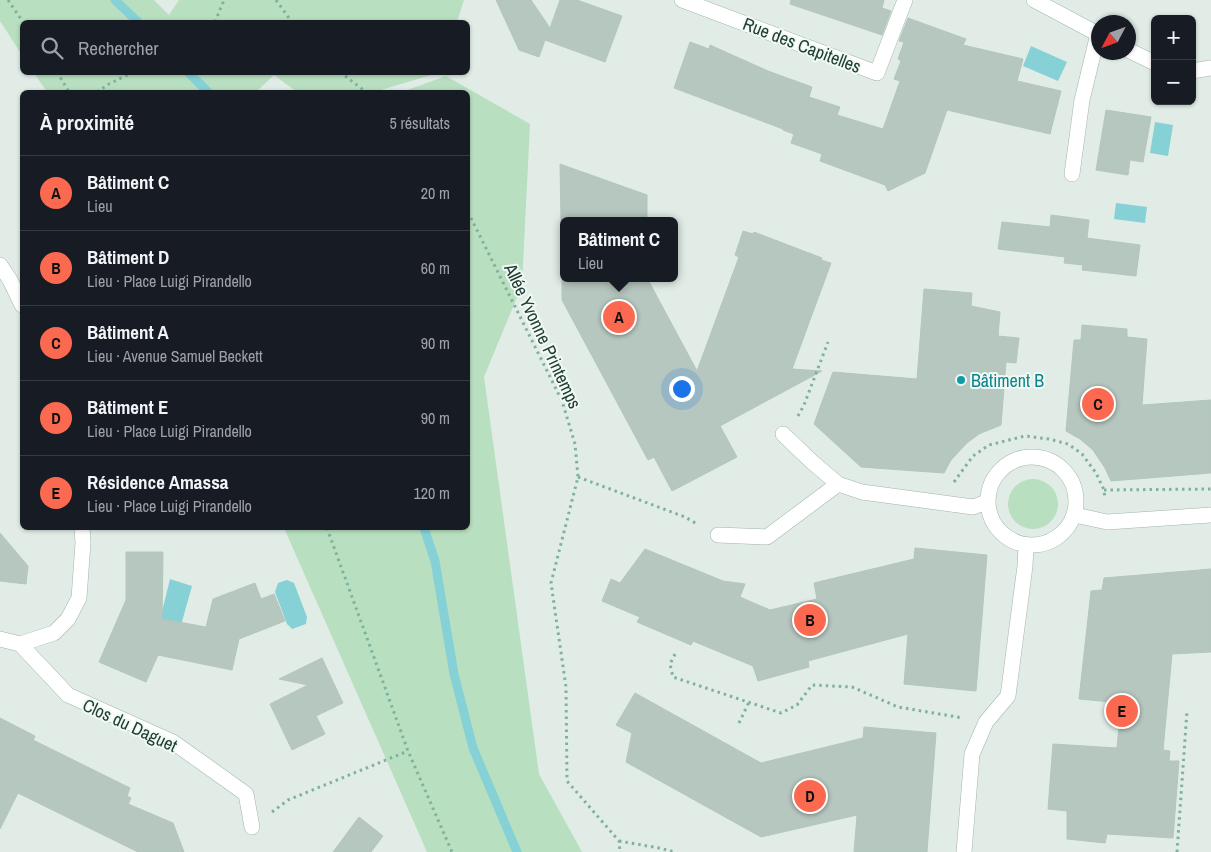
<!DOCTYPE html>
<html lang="fr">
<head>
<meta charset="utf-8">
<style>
  :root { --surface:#171b24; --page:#242831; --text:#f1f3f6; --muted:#9ea1a6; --line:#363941; --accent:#fb6950 }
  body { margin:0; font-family:"Archivo Narrow",sans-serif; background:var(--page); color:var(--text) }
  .controls { position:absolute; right:15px; top:15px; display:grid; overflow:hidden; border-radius:8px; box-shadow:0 1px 4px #0004 }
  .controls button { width:45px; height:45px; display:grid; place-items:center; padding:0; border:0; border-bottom:1px solid var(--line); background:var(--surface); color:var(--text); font:25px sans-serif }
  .compass { position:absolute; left:1091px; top:15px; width:45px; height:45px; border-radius:50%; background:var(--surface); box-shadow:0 1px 4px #0004; rotate:229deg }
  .you { position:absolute; left:681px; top:388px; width:18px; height:18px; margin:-12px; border:4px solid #fff; border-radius:50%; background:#1a73e8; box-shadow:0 0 0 8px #1a73e833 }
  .badge { display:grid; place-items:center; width:32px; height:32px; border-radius:50%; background:var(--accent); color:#111; font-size:16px; font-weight:700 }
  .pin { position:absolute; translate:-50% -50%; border:2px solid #fff; box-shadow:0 1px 5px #0006 }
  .popup { position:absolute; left:560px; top:217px; width:118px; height:65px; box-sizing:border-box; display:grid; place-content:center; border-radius:8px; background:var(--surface); filter:drop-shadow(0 1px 4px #0005); font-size:16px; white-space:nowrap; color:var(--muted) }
  .popup b { font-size:19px; color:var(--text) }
  .popup::after { content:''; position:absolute; left:50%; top:100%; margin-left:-10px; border:10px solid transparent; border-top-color:var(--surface) }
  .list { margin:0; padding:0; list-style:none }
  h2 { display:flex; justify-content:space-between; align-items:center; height:65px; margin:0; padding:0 20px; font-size:21px }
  h2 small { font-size:16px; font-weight:400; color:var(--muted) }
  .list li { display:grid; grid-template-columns:32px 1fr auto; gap:15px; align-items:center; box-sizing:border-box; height:75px; padding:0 20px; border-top:1px solid var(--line) }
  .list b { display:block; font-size:19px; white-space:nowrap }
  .list p { margin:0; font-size:16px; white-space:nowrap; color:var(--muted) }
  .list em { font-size:16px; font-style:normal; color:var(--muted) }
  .icon { flex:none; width:28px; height:28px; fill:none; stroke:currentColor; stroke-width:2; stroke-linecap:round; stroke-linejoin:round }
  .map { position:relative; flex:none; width:1211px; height:852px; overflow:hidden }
  .search { position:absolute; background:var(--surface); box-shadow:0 1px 4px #0004; left:20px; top:20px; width:450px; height:55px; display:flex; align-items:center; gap:12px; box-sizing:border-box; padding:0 18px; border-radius:8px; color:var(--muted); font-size:19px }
  .panel { position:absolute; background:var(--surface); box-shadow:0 1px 4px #0004; left:20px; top:90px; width:450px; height:440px; border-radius:8px }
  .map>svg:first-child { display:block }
  .green { fill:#b8dfbf }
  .water { fill:#85d1d6 }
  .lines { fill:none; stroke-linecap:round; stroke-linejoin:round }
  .stream { stroke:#85d1d6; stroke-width:9 }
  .building { fill:#b6c7bf; stroke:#b3c7bc }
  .service-casing { stroke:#a3b4ad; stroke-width:16 }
  .minor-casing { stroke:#a3b4ad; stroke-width:16 }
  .path { stroke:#7fb29d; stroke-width:3; stroke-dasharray:2.5 4; stroke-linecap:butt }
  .service { stroke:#fff; stroke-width:15 }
  .minor { stroke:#fff; stroke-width:15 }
  .culture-dot { fill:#0f9aa8; stroke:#f1f9f4; stroke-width:2 }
  .labels { text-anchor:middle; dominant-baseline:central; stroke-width:4; stroke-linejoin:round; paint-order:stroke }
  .street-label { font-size:18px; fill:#203e33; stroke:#f1f9f4 }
  .culture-label { font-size:18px; fill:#0d838f; stroke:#f1f9f4; text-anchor:start }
</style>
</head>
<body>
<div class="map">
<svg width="1211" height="852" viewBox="0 0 1211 852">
  <rect width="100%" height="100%" fill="#e1ece6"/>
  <!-- green -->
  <g class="green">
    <polygon points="0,0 154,0 169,15 179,0 464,0 457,22 22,22 22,55 0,21"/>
    <polygon points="34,73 438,73 374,92 297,92 274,75 256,92 47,92"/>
    <polygon points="446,76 530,124 522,285 484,377 539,774 582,852 427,852 284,528 468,528 468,92 402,92"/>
    <circle cx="1033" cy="504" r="25"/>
  </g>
  <!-- water -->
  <g class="water">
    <polygon points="1031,46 1067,62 1058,81 1023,66"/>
    <polygon points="1155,122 1173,125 1168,156 1150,153"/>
    <polygon points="1116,203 1147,207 1145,223 1114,219"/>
    <polygon points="170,579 192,586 181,625 160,620"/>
    <polygon points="287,580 294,583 307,617 306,624 292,629 287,624 275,592 278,583"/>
  </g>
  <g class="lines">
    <!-- stream -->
    <g class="stream">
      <polyline points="115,0 138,22"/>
      <polyline points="188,72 208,92"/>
      <polyline points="424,528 435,561 454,674 473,748 517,852"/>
    </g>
  </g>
  <!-- building -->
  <g class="building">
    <polygon points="496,0 531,0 550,28 560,0 577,0 622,16 605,62 545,40 539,57 519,50"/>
    <polygon points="791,0 884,0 882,8 891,11 882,35 790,4"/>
    <polygon points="908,18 966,39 963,45 1023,59 1017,81 1061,91 1050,134 947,110 925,173 888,191 885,185 820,161 822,154 791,143 794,134 783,130 783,129 674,88 690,42 709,49 710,45 768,71 812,87 809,97 840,107 837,115 883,129 900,81 894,79 901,61 898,59 904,42 899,41"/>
    <polygon points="1106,110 1151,117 1143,162 1130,160 1128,175 1096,170"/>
    <polygon points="560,164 647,195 647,221 561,221"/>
    <polygon points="1051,215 1089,220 1087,238 1140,245 1136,276 1082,270 1083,265 1064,263 1065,257 998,249 1002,222 1050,227"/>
    <polygon points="743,231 753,234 754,232 822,258 821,260 831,263 792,369 822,371 720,426 737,457 672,491 654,457 648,460 562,300 562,278 647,278 697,371 739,257 735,255"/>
    <polygon points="924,289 972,293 971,306 1000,312 998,336 1019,338 1016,363 1006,362 1001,425 979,434 967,443 951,460 944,473 861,467 814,424 833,372 917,379"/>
    <polygon points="1082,325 1127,329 1127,337 1147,339 1142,405 1211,400 1211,473 1111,481 1105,468 1093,450 1080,439 1066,431 1074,340 1081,340"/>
    <polygon points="0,533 28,566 26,584 0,581"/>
    <polygon points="915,548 987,555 976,691 904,684 908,634 808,661 809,667 758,681 753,666 693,641 691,645 637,622 640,617 602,601 611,579 620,583 645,549 723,581 745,584 740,597 770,610 817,599 814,583 914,559"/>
    <polygon points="126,552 163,552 162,619 206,627 213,599 255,583 261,599 274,594 285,621 239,639 232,670 158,655 146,682 99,662 126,600"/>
    <polygon points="1211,569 1211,652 1172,654 1163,750 1170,751 1169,761 1179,761 1173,838 1107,834 1105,843 1067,839 1067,811 1048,809 1053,744 1117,748 1121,703 1079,699 1091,591 1102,590 1104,578"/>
    <polygon points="322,658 343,703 316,716 325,734 292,750 270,704 308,685 279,679"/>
    <polygon points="635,693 761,763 863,738 864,727 936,733 927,852 854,852 857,815 761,837 626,762 632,733 616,725"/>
    <polygon points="0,718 35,736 33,740 130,788 127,796 131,798 128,804 173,823 184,852 138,852 18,793 0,829"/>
    <polygon points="359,817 383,836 371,852 333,852"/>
  </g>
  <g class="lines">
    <!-- service casing -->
    <g class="service-casing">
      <g id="service">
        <polyline points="1072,174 1082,100 1098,34"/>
        <polyline points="783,434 811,461 838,484"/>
        <polyline points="718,535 767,537 838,484 862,492 973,507 987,502"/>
      </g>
    </g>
    <!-- minor casing -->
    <g class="minor-casing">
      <g id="minor">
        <polyline points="682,0 877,73 905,0"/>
        <polyline points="1034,0 1098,34"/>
        <polyline points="1128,50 1155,63"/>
        <polyline points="1192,71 1211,68"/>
        <polyline points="0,265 10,280 22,305"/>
        <circle cx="1032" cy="501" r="44"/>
        <polyline points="1075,515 1107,522 1211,515"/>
        <polyline points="0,639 20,644 54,633 68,619 79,598 83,543 82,528"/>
        <polyline points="20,644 68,695 173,742 246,794 252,827"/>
        <polyline points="964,852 972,754 986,722 1008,696 1025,566 1026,546"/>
      </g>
    </g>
    <!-- path -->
    <g class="path">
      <polyline points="8,0 23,22"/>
      <polyline points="276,0 292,22"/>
      <polyline points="215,22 224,0"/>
      <polyline points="57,72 69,92"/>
      <polyline points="340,72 366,92"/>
      <polyline points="97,92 109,84 133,72"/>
      <polyline points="468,212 562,401 575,444 578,477 551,583 566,687 567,781 619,841 620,852"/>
      <polyline points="798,416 804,405 828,342"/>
      <polyline points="578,477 685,517 697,524"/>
      <polyline points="954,482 973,456 989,445 1025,436 1049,439 1068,444 1082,454 1096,473 1104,490 1105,499"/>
      <polyline points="1104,490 1211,489"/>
      <polyline points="327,528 408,751 452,852"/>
      <polyline points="675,654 670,664 673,677 781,713 797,705 812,685 852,687 898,707 963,718"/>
      <polyline points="739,723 749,702"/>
      <polyline points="272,812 288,800 408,751"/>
      <polyline points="619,841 659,848 675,852"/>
      <polyline points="1177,852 1187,711"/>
    </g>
    <!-- service -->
    <use href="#service" class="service"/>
    <!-- minor -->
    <use href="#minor" class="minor"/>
  </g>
  <!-- markers -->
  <circle class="culture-dot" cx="961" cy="380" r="5"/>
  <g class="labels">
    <!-- street labels -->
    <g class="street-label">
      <text transform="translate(802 45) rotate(21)">Rue des Capitelles</text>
      <text transform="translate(543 336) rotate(65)">Allée Yvonne Printemps</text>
      <text transform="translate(130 725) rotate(25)">Clos du Daguet</text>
    </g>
    <!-- culture labels -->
    <g class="culture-label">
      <text x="971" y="380">Bâtiment B</text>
    </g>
  </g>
</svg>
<div class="controls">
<button>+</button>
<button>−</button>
</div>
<svg class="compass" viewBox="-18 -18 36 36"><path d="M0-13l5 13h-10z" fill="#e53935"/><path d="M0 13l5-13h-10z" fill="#9ea1a6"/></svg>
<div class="you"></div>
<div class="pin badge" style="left:619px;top:317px">A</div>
<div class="popup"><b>Bâtiment C</b>Lieu</div>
<div class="pin badge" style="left:810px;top:620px">B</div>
<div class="pin badge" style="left:1098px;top:404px">C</div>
<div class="pin badge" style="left:810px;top:796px">D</div>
<div class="pin badge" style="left:1122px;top:711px">E</div>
<div class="search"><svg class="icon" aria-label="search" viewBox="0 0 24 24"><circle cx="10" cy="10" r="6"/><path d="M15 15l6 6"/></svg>Rechercher</div>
<section class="panel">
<h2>À proximité<small>5 résultats</small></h2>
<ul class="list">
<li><span class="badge">A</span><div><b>Bâtiment C</b><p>Lieu</p></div><em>20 m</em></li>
<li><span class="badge">B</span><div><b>Bâtiment D</b><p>Lieu · Place Luigi Pirandello</p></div><em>60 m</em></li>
<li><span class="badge">C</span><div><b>Bâtiment A</b><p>Lieu · Avenue Samuel Beckett</p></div><em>90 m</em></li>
<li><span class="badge">D</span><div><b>Bâtiment E</b><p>Lieu · Place Luigi Pirandello</p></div><em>90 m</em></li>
<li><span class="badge">E</span><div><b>Résidence Amassa</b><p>Lieu · Place Luigi Pirandello</p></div><em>120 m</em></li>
</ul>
</section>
</div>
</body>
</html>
